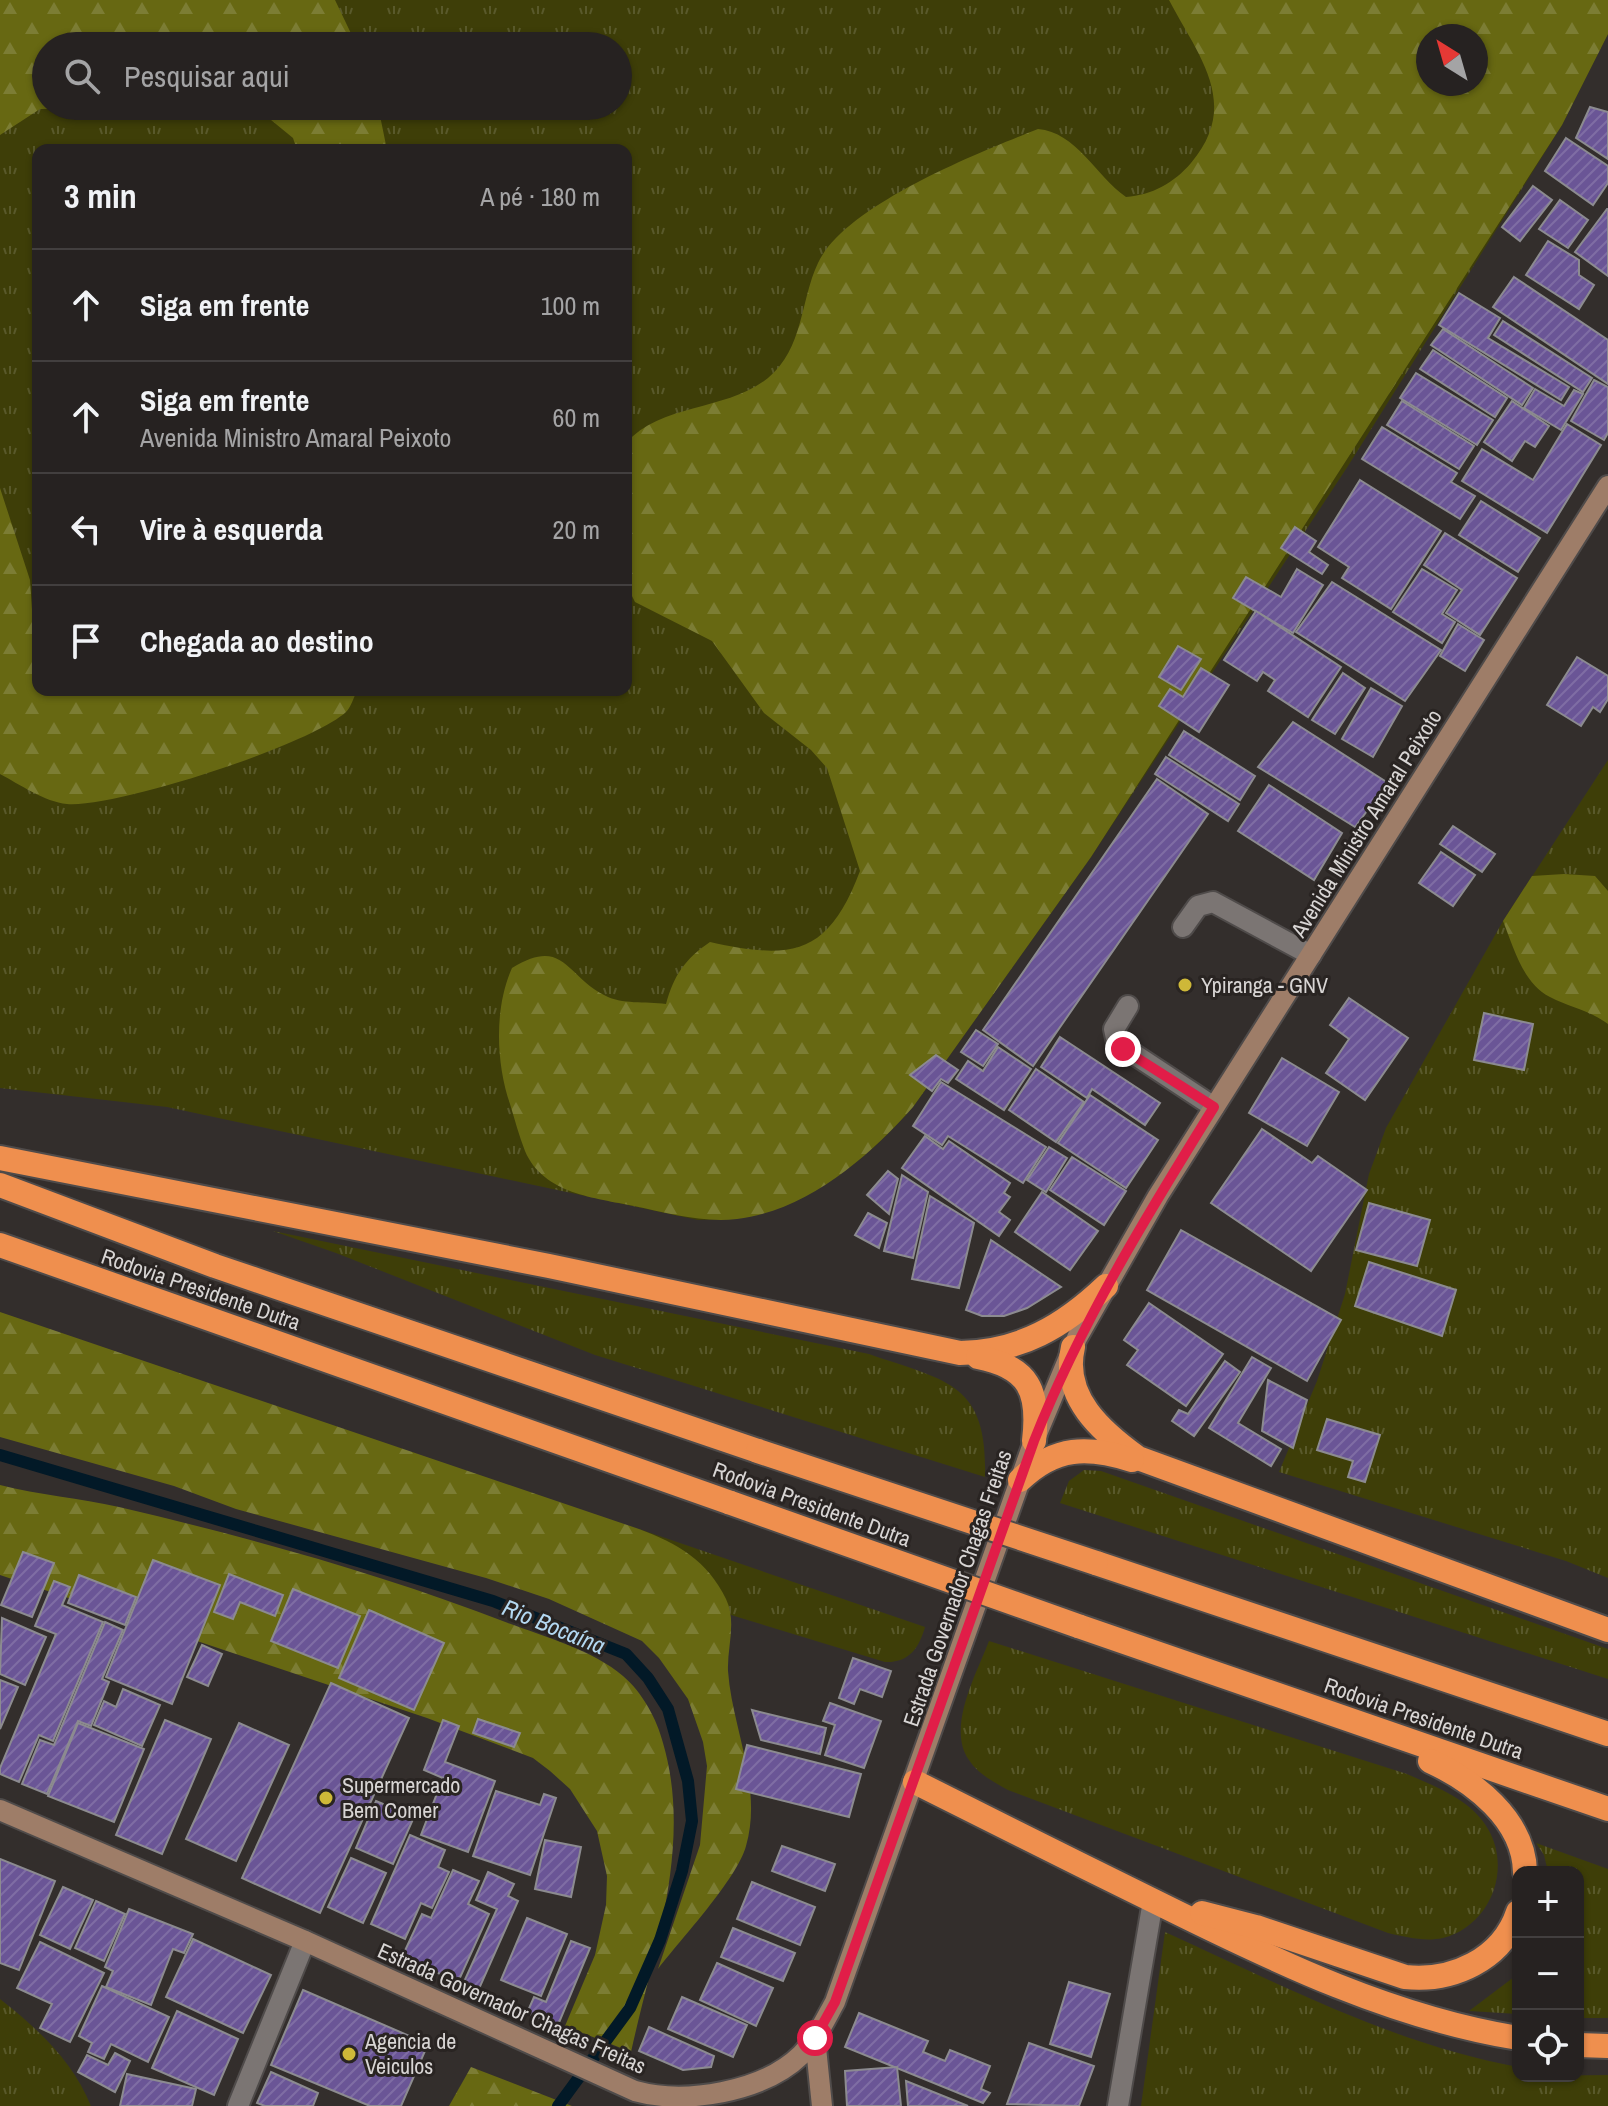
<!DOCTYPE html>
<html lang="pt">
<head>
<meta charset="utf-8">
<style>
  :root { --surface:#262221; --page:#322f2e; --text:#f1f3f6; --muted:#a4a4a5; --line:#423f3f }
  body { margin:0; font-family:"Archivo Narrow",sans-serif; background:var(--page); color:var(--text) }
  .controls { position:absolute; right:24px; bottom:24px; display:grid; overflow:hidden; border-radius:16px; box-shadow:0 2px 6px #0004 }
  .controls button { width:72px; height:72px; display:grid; place-items:center; padding:0; border:0; border-bottom:2px solid var(--line); background:var(--surface); color:var(--text); font:40px sans-serif }
  .compass { position:absolute; left:1416px; top:24px; width:72px; height:72px; border-radius:50%; background:var(--surface); box-shadow:0 2px 6px #0004; rotate:323deg }
  .stop { position:absolute; width:24px; height:24px; margin:-18px; border:6px solid #e11d48; border-radius:50%; background:#fff }
  .stop.end { background:#e11d48; border-color:#fff; box-shadow:0 2px 8px #0008 }
  .list { margin:0; padding:0; list-style:none }
  h2 { display:flex; justify-content:space-between; align-items:center; height:104px; margin:0; padding:0 32px; font-size:34px }
  h2 small { font-size:26px; font-weight:400; color:var(--muted) }
  .list li { display:grid; grid-template-columns:52px 1fr auto; gap:24px; align-items:center; box-sizing:border-box; height:112px; padding:0 32px; border-top:2px solid var(--line) }
  .list b { display:block; font-size:30px; white-space:nowrap }
  .list p { margin:0; font-size:26px; white-space:nowrap; color:var(--muted) }
  .list em { font-size:26px; font-style:normal; color:var(--muted) }
  .icon { flex:none; width:44px; height:44px; fill:none; stroke:currentColor; stroke-width:2; stroke-linecap:round; stroke-linejoin:round }
  .map { position:relative; flex:none; width:1608px; height:2106px; overflow:hidden }
  .search { position:absolute; background:var(--surface); box-shadow:0 2px 6px #0004; left:32px; top:32px; width:600px; height:88px; display:flex; align-items:center; gap:20px; box-sizing:border-box; padding:0 28px; border-radius:44px; color:var(--muted); font-size:30px }
  .panel { position:absolute; background:var(--surface); box-shadow:0 2px 6px #0004; left:32px; top:144px; width:600px; height:552px; border-radius:16px }
  .map>svg:first-child { display:block }
  .grass { fill:url(#grass-tufts); fill-rule:evenodd }
  .forest { fill:url(#forest-firs); fill-rule:evenodd }
  .lines { fill:none; stroke-linecap:round; stroke-linejoin:round }
  .stream { stroke:#021927; stroke-width:12 }
  .building { fill:url(#building-hatch); stroke:#8c8b90; stroke-width:2 }
  .lane-casing { stroke:#4f4b4a; stroke-width:24 }
  .street-casing { stroke:#4f4b4a; stroke-width:24 }
  .secondary-casing { stroke:#4f4b4a; stroke-width:24 }
  .highway-casing { stroke:#4f4b4a; stroke-width:28 }
  .lane { stroke:#7b7573; stroke-width:20 }
  .street { stroke:#7b7573; stroke-width:20 }
  .secondary { stroke:#9e7d68; stroke-width:20 }
  .highway { stroke:#ef8f4e; stroke-width:24 }
  .highway-bridge-casing { stroke:#4f4b4a; stroke-width:28; stroke-linecap:butt }
  .highway-bridge { stroke:#ef8f4e; stroke-width:24 }
  .route { stroke:#e11d48; stroke-width:10 }
  .poi-dot { fill:#ceb838; stroke:#292422; stroke-width:3 }
  .labels { text-anchor:middle; dominant-baseline:central; stroke-width:6; stroke-linejoin:round; paint-order:stroke }
  .street-label { font-size:22px; fill:#d8d5d4; stroke:#292422 }
  .poi-label { font-size:22px; fill:#d8d5d4; stroke:#292422; text-anchor:start }
  .water-label { font-size:24px; font-style:italic; fill:#b3d8f1; stroke:#292422 }
</style>
</head>
<body>
<div class="map">
<svg width="1608" height="2106" viewBox="0 0 1608 2106">
  <defs>
    <pattern id="grass-tufts" width="24" height="20" patternUnits="userSpaceOnUse" patternTransform="scale(2)"><rect width="24" height="20" fill="#3e3e08"/><path d="M3 7l-1-3M5 7V3M7 7l1-3M15 17l-1-3M17 17v-4M19 17l1-3" fill="none" stroke="#59592b"/></pattern>
    <pattern id="forest-firs" width="22" height="20" patternUnits="userSpaceOnUse" patternTransform="scale(2)"><rect width="22" height="20" fill="#676812"/><path d="M5 1l3.5 6h-7zM16 11l3.5 6h-7z" fill="#7c7d34"/></pattern>
    <pattern id="building-hatch" width="6" height="6" patternUnits="userSpaceOnUse" patternTransform="scale(2)"><rect width="6" height="6" fill="#6a5596"/><path d="M-1 1l2-2M0 6l6-6M5 7l2-2" fill="none" stroke="#7f6da4"/></pattern>
  </defs>
  <rect width="100%" height="100%" fill="#332e2c"/>
  <!-- grass -->
  <g class="grass">
    <path d="M0,0H1608V34L1562,125L1348,466L1091,857L913,1107C854,1174 790,1219 698,1220L167,1107L0,1088ZM1428,36H1476V84H1428ZM46,46H618V106H46ZM38,150H626V690H38Z"/>
    <polygon points="1608,760 1608,1578 1566,1561 1279,1472 1317,1381 1345,1294 1369,1174 1386,1128 1503,921"/>
    <path d="M273,1231L869,1354C946,1381 988,1382 985,1477L595,1355L336,1253Z"/>
    <polygon points="1084,1470 1101,1471 1608,1649 1608,1679 1060,1503 1069,1481"/>
    <path d="M639,1529L925,1627C919,1648 909,1663 885,1662L731,1615C714,1564 685,1549 639,1529Z"/>
    <path d="M989,1641L1407,1774C1436,1787 1472,1800 1488,1829C1512,1870 1490,1926 1443,1938C1424,1942 1406,1937 1388,1933L1008,1790C994,1782 978,1774 969,1760C946,1728 977,1673 989,1641Z"/>
    <polygon points="1536,1843 1608,1869 1608,2018 1578,2018 1578,1872 1548,1872 1544,1855"/>
    <path d="M1165,1932C1280,1984 1393,2044 1518,2067V2076L1608,2075V2106H1141Z"/>
    <polygon points="1518,1974 1518,2014 1469,2011"/>
    <path d="M0,1999C38,2029 72,2060 91,2106H0Z"/>
  </g>
  <!-- forest -->
  <g class="forest">
    <polygon points="0,0 335,0 357,46 46,46 46,106 190,106 136,120 93,108 40,109 0,135"/>
    <path d="M1169,0H1608V34L1562,125L1091,857L913,1107C869,1157 806,1211 737,1219C702,1223 668,1213 634,1206C596,1198 543,1194 525,1151C519,1136 515,1120 510,1104C496,1063 494,1008 512,968C564,936 566,976 604,995C622,1005 645,1001 666,1004C674,975 685,959 710,942C792,960 828,956 860,871L827,768L811,750L764,713L712,641L635,602L626,584V443C662,403 728,411 768,378C804,348 800,301 818,263C845,205 980,152 1038,129C1076,132 1096,176 1126,197C1152,195 1174,183 1191,163C1241,104 1199,57 1169,0ZM1428,36H1476V84H1428Z"/>
    <polygon points="254,106 378,106 387,150 297,150 293,138"/>
    <path d="M0,488L30,580L32,610L38,616V690H357C354,697 351,707 346,712C310,745 116,808 67,804C45,802 19,784 0,774Z"/>
    <path d="M1564,874L1595,876L1608,891V1024C1589,1010 1569,1007 1550,997C1522,982 1514,948 1503,921L1532,876Z"/>
    <path d="M0,1312L639,1529C677,1543 708,1561 726,1599C737,1622 727,1647 728,1671C732,1728 763,1787 746,1846C737,1879 681,1939 658,1969L700,1845L707,1766L703,1742L688,1699L659,1658L642,1641L549,1599L486,1578L236,1509L174,1486L0,1437Z"/>
    <path d="M0,1485C39,1495 80,1498 119,1507C251,1538 382,1574 508,1623C545,1637 593,1650 623,1676C642,1692 657,1719 663,1743C693,1845 653,1952 631,2052L565,2026L595,1955L606,1905L607,1876L597,1831L570,1789L550,1771L533,1758L427,1718L0,1575Z"/>
    <polygon points="471,2067 572,2106 449,2106"/>
  </g>
  <g class="lines">
    <!-- stream -->
    <polyline class="stream" points="0,1455 493,1601 626,1654 648,1678 668,1709 688,1781 692,1821 682,1871 660,1940 630,2008 558,2106"/>
  </g>
  <!-- building -->
  <g class="building">
    <polygon points="1590,107 1608,112 1608,159 1576,138"/>
    <polygon points="1566,138 1608,166 1608,183 1593,205 1545,171"/>
    <polygon points="1533,186 1552,200 1520,241 1502,227"/>
    <polygon points="1560,200 1588,220 1568,248 1539,229"/>
    <polygon points="1607,209 1608,209 1608,276 1575,252"/>
    <polygon points="1548,241 1579,260 1579,275 1594,285 1579,309 1526,275"/>
    <polygon points="1514,277 1608,340 1608,384 1493,307"/>
    <polygon points="1459,293 1500,318 1488,338 1569,387 1561,400 1439,325"/>
    <polygon points="1503,321 1592,378 1583,392 1494,335"/>
    <polygon points="1443,329 1533,388 1522,405 1431,345"/>
    <polygon points="1433,350 1507,398 1495,417 1420,369"/>
    <polygon points="1416,373 1493,420 1477,445 1400,398"/>
    <polygon points="1594,380 1608,387 1608,433 1604,440 1571,421"/>
    <polygon points="1535,389 1564,406 1574,390 1583,394 1561,430 1524,408"/>
    <polygon points="1402,401 1474,446 1459,469 1387,425"/>
    <polygon points="1512,401 1549,426 1535,447 1525,441 1512,461 1484,442"/>
    <polygon points="1567,424 1601,445 1547,533 1462,481 1482,449 1533,480"/>
    <polygon points="1382,427 1457,473 1451,482 1475,496 1460,519 1362,459"/>
    <polygon points="1360,480 1441,531 1391,609 1342,578 1349,567 1318,547"/>
    <polygon points="1481,501 1540,538 1518,572 1459,535"/>
    <polygon points="1295,527 1316,541 1309,552 1328,565 1322,574 1281,548"/>
    <polygon points="1445,533 1517,578 1480,635 1446,613 1462,590 1424,565"/>
    <polygon points="1297,569 1323,585 1293,633 1233,598 1246,577 1281,597"/>
    <polygon points="1422,569 1457,590 1442,614 1455,622 1442,643 1393,612"/>
    <polygon points="1332,582 1441,650 1405,701 1296,632"/>
    <polygon points="1256,611 1341,667 1308,717 1268,691 1275,680 1263,672 1257,681 1224,660"/>
    <polygon points="1458,624 1484,640 1465,671 1440,656"/>
    <polygon points="1178,646 1201,659 1181,690 1159,677"/>
    <polygon points="1577,657 1608,676 1608,699 1600,712 1593,707 1581,726 1547,705"/>
    <polygon points="1201,668 1229,685 1199,732 1159,706 1170,689 1183,697"/>
    <polygon points="1343,673 1365,688 1335,734 1312,720"/>
    <polygon points="1371,688 1402,706 1373,757 1342,739"/>
    <polygon points="1293,722 1388,783 1355,827 1258,767"/>
    <polygon points="1184,731 1255,776 1240,800 1169,755"/>
    <polygon points="1166,757 1239,804 1228,821 1155,774"/>
    <polygon points="1157,779 1208,814 1033,1066 983,1030"/>
    <polygon points="1269,785 1342,833 1314,880 1238,831"/>
    <polygon points="1453,826 1495,854 1482,872 1440,844"/>
    <polygon points="1441,852 1475,875 1453,906 1419,883"/>
    <polygon points="1349,998 1408,1038 1365,1100 1326,1073 1349,1039 1330,1025"/>
    <polygon points="1484,1013 1533,1024 1524,1070 1474,1060"/>
    <polygon points="976,1030 998,1044 983,1066 961,1052"/>
    <polygon points="1060,1037 1160,1103 1145,1125 1092,1089 1087,1098 1041,1067"/>
    <polygon points="998,1047 1031,1069 1004,1110 956,1079 968,1061 983,1071"/>
    <polygon points="936,1055 958,1070 948,1083 941,1079 932,1091 910,1075"/>
    <polygon points="1282,1058 1339,1092 1307,1146 1249,1113"/>
    <polygon points="1036,1069 1084,1102 1056,1142 1009,1110"/>
    <polygon points="941,1082 1046,1147 1023,1183 948,1136 942,1145 913,1126"/>
    <polygon points="1090,1095 1158,1140 1126,1188 1058,1143"/>
    <polygon points="1262,1129 1312,1163 1318,1156 1367,1190 1311,1271 1211,1203"/>
    <polygon points="925,1136 943,1149 949,1141 1010,1183 1004,1193 1010,1197 999,1212 1010,1220 999,1236 902,1168"/>
    <polygon points="1049,1147 1067,1158 1046,1192 1027,1180"/>
    <polygon points="1072,1157 1126,1191 1104,1225 1050,1190"/>
    <polygon points="888,1171 898,1179 889,1214 867,1195"/>
    <polygon points="902,1175 928,1192 913,1258 884,1251"/>
    <polygon points="1042,1192 1098,1231 1070,1270 1015,1232"/>
    <polygon points="930,1196 974,1223 959,1288 912,1279"/>
    <polygon points="1369,1203 1430,1220 1417,1266 1356,1250"/>
    <polygon points="868,1213 887,1223 879,1248 855,1235"/>
    <polygon points="1181,1230 1341,1320 1307,1381 1147,1290"/>
    <polygon points="991,1240 1061,1287 1027,1308 1004,1316 982,1316 966,1310"/>
    <polygon points="1369,1262 1456,1290 1442,1336 1355,1306"/>
    <polygon points="1149,1303 1223,1354 1186,1406 1127,1365 1138,1350 1124,1340"/>
    <polygon points="1252,1357 1271,1368 1238,1423 1281,1449 1271,1466 1209,1428"/>
    <polygon points="1225,1361 1240,1372 1194,1436 1172,1421 1179,1410 1188,1414"/>
    <polygon points="1268,1380 1307,1400 1293,1448 1262,1431"/>
    <polygon points="1327,1419 1380,1435 1365,1482 1348,1477 1353,1461 1317,1450"/>
    <polygon points="23,1552 54,1563 32,1617 1,1605"/>
    <polygon points="153,1560 220,1585 172,1704 106,1677"/>
    <polygon points="229,1574 283,1595 275,1616 240,1602 233,1619 214,1612"/>
    <polygon points="79,1575 136,1597 125,1625 68,1603"/>
    <polygon points="54,1581 70,1587 62,1605 103,1622 53,1741 39,1735 19,1782 0,1774 0,1768 56,1634 35,1626"/>
    <polygon points="293,1589 360,1616 338,1668 271,1641"/>
    <polygon points="369,1610 444,1643 414,1710 339,1678"/>
    <polygon points="2,1618 46,1637 25,1685 0,1674"/>
    <polygon points="105,1622 123,1630 102,1679 109,1682 91,1726 78,1721 47,1794 22,1784 40,1740 54,1745"/>
    <polygon points="202,1645 222,1654 208,1686 187,1677"/>
    <polygon points="853,1658 891,1671 882,1697 860,1689 854,1704 839,1698"/>
    <polygon points="0,1680 18,1687 0,1729"/>
    <polygon points="331,1683 409,1718 320,1913 242,1878"/>
    <polygon points="123,1689 160,1705 142,1746 94,1725 104,1701 116,1707"/>
    <polygon points="830,1703 881,1721 864,1768 825,1755 835,1725 823,1721"/>
    <polygon points="752,1710 826,1728 820,1754 761,1740"/>
    <polygon points="478,1719 520,1733 514,1747 473,1733"/>
    <polygon points="165,1720 211,1739 162,1854 116,1835"/>
    <polygon points="443,1720 459,1726 445,1762 495,1781 468,1852 421,1835 443,1778 424,1770"/>
    <polygon points="78,1723 144,1749 114,1822 48,1796"/>
    <polygon points="239,1723 289,1745 236,1861 186,1839"/>
    <polygon points="747,1745 861,1774 849,1817 736,1789"/>
    <polygon points="496,1791 540,1805 544,1794 556,1798 530,1875 473,1856"/>
    <polygon points="376,1801 414,1817 393,1864 356,1848"/>
    <polygon points="410,1835 445,1850 438,1867 449,1872 432,1908 421,1903 405,1939 371,1924"/>
    <polygon points="545,1840 581,1847 571,1897 535,1889"/>
    <polygon points="782,1846 835,1864 825,1891 772,1871"/>
    <polygon points="351,1858 386,1873 363,1923 328,1907"/>
    <polygon points="0,1859 55,1881 19,1970 0,1963"/>
    <polygon points="453,1870 479,1881 468,1904 489,1914 458,1982 402,1957 422,1914 431,1918"/>
    <polygon points="488,1872 514,1884 508,1896 518,1901 478,1991 463,1984 497,1909 476,1900"/>
    <polygon points="752,1882 815,1907 800,1945 737,1919"/>
    <polygon points="63,1887 93,1900 70,1949 40,1935"/>
    <polygon points="96,1901 125,1914 104,1961 75,1948"/>
    <polygon points="129,1909 193,1934 184,1953 173,1949 151,2005 106,1987 113,1971 105,1967"/>
    <polygon points="527,1918 567,1934 541,1996 501,1980"/>
    <polygon points="733,1928 795,1953 783,1981 721,1957"/>
    <polygon points="193,1939 271,1975 243,2033 166,1997"/>
    <polygon points="571,1941 590,1948 558,2025 527,2013 534,1997 546,2002"/>
    <polygon points="40,1942 104,1973 70,2042 40,2028 52,2004 17,1988"/>
    <polygon points="717,1963 773,1988 756,2026 700,2000"/>
    <polygon points="1069,1982 1110,1994 1091,2057 1050,2044"/>
    <polygon points="102,1986 169,2017 148,2062 111,2044 104,2059 88,2052 92,2043 79,2036"/>
    <polygon points="303,1990 428,2044 401,2106 370,2106 271,2065"/>
    <polygon points="682,1997 747,2025 733,2057 668,2029"/>
    <polygon points="177,2011 238,2039 214,2095 152,2068"/>
    <polygon points="859,2013 928,2041 923,2052 945,2061 950,2050 990,2066 981,2089 990,2093 983,2103 845,2047"/>
    <polygon points="649,2027 714,2056 711,2067 683,2070 639,2051"/>
    <polygon points="1029,2043 1094,2066 1079,2106 1007,2104"/>
    <polygon points="115,2053 130,2061 115,2092 78,2072 87,2055 108,2065"/>
    <polygon points="897,2067 901,2106 847,2106 845,2071"/>
    <polygon points="271,2072 318,2093 313,2106 265,2106 257,2103"/>
    <polygon points="127,2074 196,2089 192,2106 120,2106"/>
    <polygon points="906,2081 968,2106 908,2106"/>
  </g>
  <g class="lines">
    <!-- lane casing -->
    <g class="lane-casing">
      <g id="lane">
        <polyline points="1183,927 1198,906 1213,902 1311,955"/>
        <polyline points="1128,1006 1114,1029 1117,1043 1214,1107"/>
      </g>
    </g>
    <!-- street casing -->
    <g class="street-casing">
      <g id="street">
        <polyline points="238,2106 305,1941"/>
        <polyline points="1118,2106 1153,1901"/>
      </g>
    </g>
    <!-- secondary casing -->
    <g class="secondary-casing">
      <g id="secondary">
        <path d="M0,1810L305,1941L635,2091C685,2105 763,2092 801,2055C816,2040 825,2020 835,2002L1034,1441L1077,1338L1158,1196L1608,486"/>
        <polyline points="815,2038 822,2106"/>
      </g>
    </g>
    <!-- highway casing -->
    <g class="highway-casing">
      <g id="highway">
        <path d="M0,1158L549,1266L960,1353C1020,1352 1064,1326 1106,1286"/>
        <polyline points="0,1185 215,1266 758,1451"/>
        <polyline points="0,1245 731,1503"/>
        <path d="M1073,1347C1061,1397 1102,1432 1138,1458L1608,1630"/>
        <path d="M978,1357C1029,1367 1040,1391 1034,1441"/>
        <path d="M1020,1480C1055,1446 1088,1446 1132,1460"/>
        <polyline points="1096,1563 1608,1734"/>
        <polyline points="1078,1626 1608,1809"/>
        <path d="M1430,1761C1473,1781 1524,1819 1525,1872"/>
        <path d="M915,1782C999,1824 1082,1866 1166,1907C1277,1962 1394,2018 1518,2038"/>
        <path d="M1202,1913L1256,1927L1405,1977C1452,1982 1502,1960 1518,1912"/>
        <polyline points="1578,2045 1608,2046"/>
      </g>
    </g>
    <!-- lane -->
    <use href="#lane" class="lane"/>
    <!-- street -->
    <use href="#street" class="street"/>
    <!-- secondary -->
    <use href="#secondary" class="secondary"/>
    <!-- highway -->
    <use href="#highway" class="highway"/>
    <!-- highway-bridge casing -->
    <g class="highway-bridge-casing">
      <g id="highway-bridge">
        <polyline points="758,1451 1096,1563"/>
        <polyline points="731,1503 1078,1626"/>
      </g>
    </g>
    <!-- highway-bridge -->
    <use href="#highway-bridge" class="highway-bridge"/>
  </g>
  <g class="lines">
    <!-- route -->
    <path class="route" d="M815,2038L835,2002L1034,1441C1081,1322 1147,1215 1214,1107L1123,1049"/>
  </g>
  <!-- markers -->
  <g class="poi-dot">
    <circle cx="1185" cy="985" r="8"/>
    <circle cx="326" cy="1798" r="8"/>
    <circle cx="349" cy="2054" r="8"/>
  </g>
  <g class="labels">
    <!-- street labels -->
    <g class="street-label">
      <text transform="translate(1366 823) rotate(-58)">Avenida Ministro Amaral Peixoto</text>
      <text transform="translate(201 1289) rotate(19)">Rodovia Presidente Dutra</text>
      <text transform="translate(812 1504) rotate(20)">Rodovia Presidente Dutra</text>
      <text transform="translate(957 1588) rotate(-71)">Estrada Governador Chagas Freitas</text>
      <text transform="translate(1424 1718) rotate(19)">Rodovia Presidente Dutra</text>
      <text transform="translate(512 2008) rotate(24)">Estrada Governador Chagas Freitas</text>
    </g>
    <!-- poi labels -->
    <g class="poi-label">
      <text x="1201" y="985">Ypiranga - GNV</text>
      <text x="342" y="1785">Supermercado<tspan x="342" dy="25">Bem Comer</tspan></text>
      <text x="365" y="2041">Agencia de<tspan x="365" dy="25">Veiculos</tspan></text>
    </g>
    <!-- water labels -->
    <g class="water-label">
      <text transform="translate(554 1626) rotate(22)">Rio Bocaína</text>
    </g>
  </g>
</svg>
<div class="controls">
<button>+</button>
<button>−</button>
<button><svg class="icon" aria-label="locate" viewBox="0 0 24 24"><circle cx="12" cy="12" r="6"/><path d="M12 2v4M12 18v4M2 12h4M18 12h4"/></svg></button>
</div>
<svg class="compass" viewBox="-18 -18 36 36"><path d="M0-13l5 13h-10z" fill="#e53935"/><path d="M0 13l5-13h-10z" fill="#a4a4a5"/></svg>
<div class="stop" style="left:815px;top:2038px"></div>
<div class="stop end" style="left:1123px;top:1049px"></div>
<div class="search"><svg class="icon" aria-label="search" viewBox="0 0 24 24"><circle cx="10" cy="10" r="6"/><path d="M15 15l6 6"/></svg>Pesquisar aqui</div>
<section class="panel">
<h2>3 min<small>A pé · 180 m</small></h2>
<ul class="list">
<li><svg class="icon" aria-label="ahead" viewBox="0 0 24 24"><path d="M12 20V5M6 11l6-6 6 6"/></svg><div><b>Siga em frente</b></div><em>100 m</em></li>
<li><svg class="icon" aria-label="ahead" viewBox="0 0 24 24"><path d="M12 20V5M6 11l6-6 6 6"/></svg><div><b>Siga em frente</b><p>Avenida Ministro Amaral Peixoto</p></div><em>60 m</em></li>
<li><svg class="icon" aria-label="left" viewBox="0 0 24 24"><path d="M17 20v-9H6M10 6l-5 5 5 5"/></svg><div><b>Vire à esquerda</b></div><em>20 m</em></li>
<li><svg class="icon" aria-label="arrive" viewBox="0 0 24 24"><path d="M6 21V4h12l-3 4 3 4H6"/></svg><div><b>Chegada ao destino</b></div></li>
</ul>
</section>
</div>
</body>
</html>
